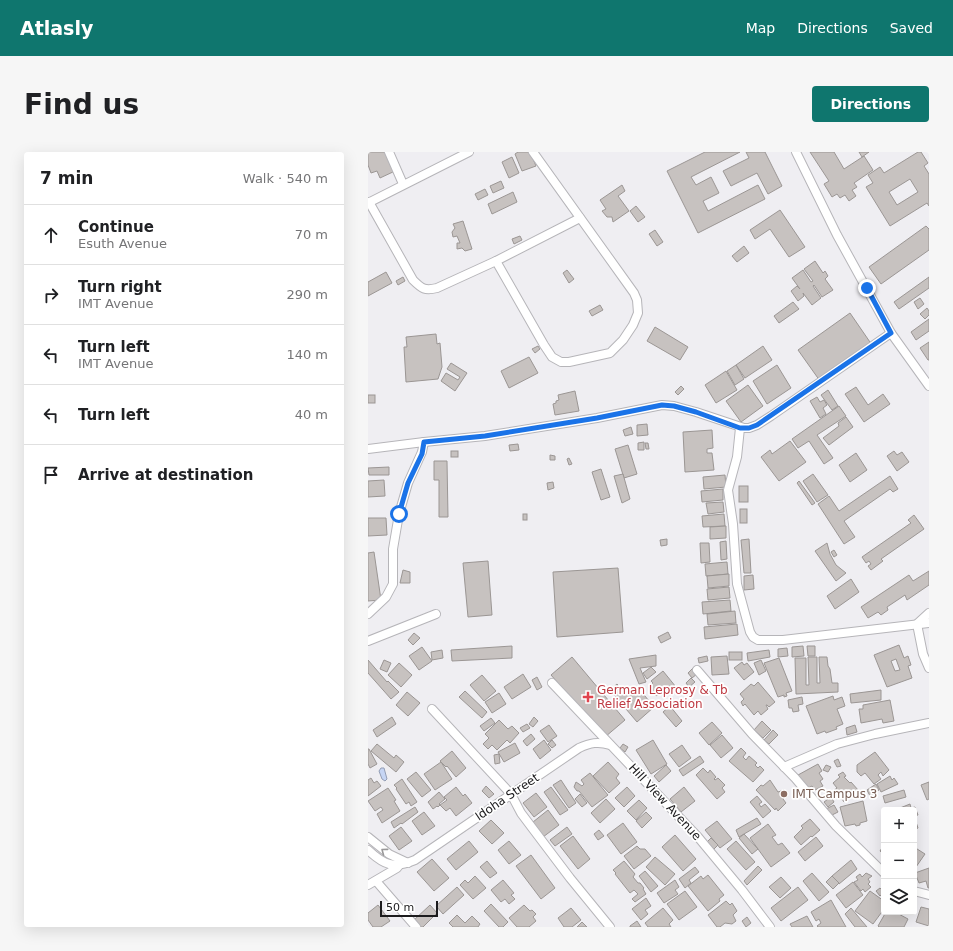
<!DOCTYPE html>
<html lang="en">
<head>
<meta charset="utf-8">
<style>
  :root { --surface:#fff; --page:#f6f6f6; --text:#202124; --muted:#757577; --line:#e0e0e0; --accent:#0f766e }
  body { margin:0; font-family:"DejaVu Sans",sans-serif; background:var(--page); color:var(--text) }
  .controls { position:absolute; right:12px; bottom:12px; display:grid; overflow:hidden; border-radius:4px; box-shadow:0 4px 16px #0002 }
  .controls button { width:36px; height:36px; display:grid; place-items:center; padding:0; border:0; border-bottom:1px solid var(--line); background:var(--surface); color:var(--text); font:20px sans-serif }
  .scale { position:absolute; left:12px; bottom:10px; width:58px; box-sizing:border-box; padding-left:4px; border:2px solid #1c1b1d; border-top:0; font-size:11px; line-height:14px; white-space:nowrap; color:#1c1b1d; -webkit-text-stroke:3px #fff; paint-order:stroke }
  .stop { position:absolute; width:12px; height:12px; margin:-9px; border:3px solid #1a73e8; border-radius:50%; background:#fff }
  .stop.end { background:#1a73e8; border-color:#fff; box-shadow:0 1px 4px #0008 }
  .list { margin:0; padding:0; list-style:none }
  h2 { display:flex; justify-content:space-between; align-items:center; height:52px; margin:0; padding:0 16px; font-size:17px }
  h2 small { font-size:13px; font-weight:400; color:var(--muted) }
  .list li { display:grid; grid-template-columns:26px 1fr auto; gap:12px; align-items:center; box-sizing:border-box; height:60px; padding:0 16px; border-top:1px solid var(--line) }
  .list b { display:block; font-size:15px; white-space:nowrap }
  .list p { margin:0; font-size:13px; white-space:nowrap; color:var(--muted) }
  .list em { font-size:13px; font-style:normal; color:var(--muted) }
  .icon { flex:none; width:22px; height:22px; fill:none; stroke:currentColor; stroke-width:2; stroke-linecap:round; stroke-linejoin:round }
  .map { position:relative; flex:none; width:561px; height:775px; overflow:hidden; border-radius:4px }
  header { display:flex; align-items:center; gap:24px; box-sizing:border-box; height:56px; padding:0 20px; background:var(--accent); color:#fff }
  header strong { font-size:19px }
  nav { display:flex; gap:22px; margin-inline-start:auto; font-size:14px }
  .intro { display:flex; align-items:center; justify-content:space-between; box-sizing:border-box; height:96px; padding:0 24px }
  h1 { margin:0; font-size:28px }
  .button { padding:10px 18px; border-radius:4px; background:var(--accent); color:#fff; font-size:14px; font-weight:700 }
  main { display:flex; gap:24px; padding:0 24px }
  aside { flex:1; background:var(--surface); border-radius:4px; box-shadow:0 4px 16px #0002 }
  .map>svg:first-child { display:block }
  .water { fill:#c6d5f4; stroke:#939db4 }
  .building { fill:#c7c2c0; stroke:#9b9694; fill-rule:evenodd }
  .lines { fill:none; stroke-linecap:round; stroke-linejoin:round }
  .minor-casing { stroke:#b6b5b9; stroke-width:10 }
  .minor { stroke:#fff; stroke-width:8 }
  .oneway { stroke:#999899 }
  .route { stroke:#1a73e8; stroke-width:5 }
  .health-dot { fill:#e0444e; stroke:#fff; stroke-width:1.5 }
  .education-dot { fill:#8d6e63; stroke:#fff; stroke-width:1.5 }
  .labels { text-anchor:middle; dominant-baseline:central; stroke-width:3.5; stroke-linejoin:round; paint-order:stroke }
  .health-label { font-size:12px; fill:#be3a42; stroke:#fff; text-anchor:start }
  .education-label { font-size:12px; fill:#785e54; stroke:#fff; text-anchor:start }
  .street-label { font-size:12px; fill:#1c1b1d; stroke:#fff }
</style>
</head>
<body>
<header>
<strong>Atlasly</strong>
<nav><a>Map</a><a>Directions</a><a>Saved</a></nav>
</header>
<div class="intro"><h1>Find us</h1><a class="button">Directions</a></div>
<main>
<aside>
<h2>7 min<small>Walk · 540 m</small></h2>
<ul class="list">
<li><svg class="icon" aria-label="ahead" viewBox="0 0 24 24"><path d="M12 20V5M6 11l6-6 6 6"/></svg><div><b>Continue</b><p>Esuth Avenue</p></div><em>70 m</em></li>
<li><svg class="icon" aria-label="right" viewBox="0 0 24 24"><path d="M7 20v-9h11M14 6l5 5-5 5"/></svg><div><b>Turn right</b><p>IMT Avenue</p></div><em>290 m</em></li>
<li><svg class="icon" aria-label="left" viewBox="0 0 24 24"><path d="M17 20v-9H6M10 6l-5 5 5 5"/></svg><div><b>Turn left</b><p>IMT Avenue</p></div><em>140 m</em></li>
<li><svg class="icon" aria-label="left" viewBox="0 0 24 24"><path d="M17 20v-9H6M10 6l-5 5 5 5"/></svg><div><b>Turn left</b></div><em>40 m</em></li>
<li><svg class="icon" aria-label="arrive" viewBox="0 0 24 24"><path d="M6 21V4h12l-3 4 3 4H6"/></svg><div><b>Arrive at destination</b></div></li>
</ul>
</aside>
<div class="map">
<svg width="561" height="775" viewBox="0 0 561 775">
  <rect width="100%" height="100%" fill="#efeef2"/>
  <!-- water -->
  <polygon class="water" points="13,616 16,616 19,627 17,629 14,627 11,619"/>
  <!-- building -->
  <g class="building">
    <polygon points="0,0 19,0 27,19 12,26 9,19 3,21 0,13"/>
    <polygon points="150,0 162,0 168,14 154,19 147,2"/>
    <polygon points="337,0 372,0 323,25 328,33 343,25 351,41 335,49 340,59 390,33 397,47 330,81 299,19"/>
    <polygon points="378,0 397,0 414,34 400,42 389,21 363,34 355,19 381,6"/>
    <polygon points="442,0 466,0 476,17 496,4 505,18 486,31 489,35 484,38 488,44 481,49 477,43 472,46 469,42 464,45 456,32 461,29"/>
    <polygon points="491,0 501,0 494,5"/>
    <path d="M550,0H553L560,11L556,14L561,22V54L559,51L522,74L498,35L505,31L500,23L512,15L516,21ZM542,27L550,40L529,53L521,40Z"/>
    <polygon points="144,5 151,21 141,26 134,10"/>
    <polygon points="133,29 136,36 125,41 122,34"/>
    <polygon points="254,33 257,39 250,44 261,59 245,70 244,65 239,65 234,59 238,57 232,48"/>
    <polygon points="117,37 120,43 110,48 107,42"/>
    <polygon points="145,40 149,50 124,62 120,52"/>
    <polygon points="268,54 277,65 270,70 262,59"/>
    <polygon points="412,58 437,95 421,105 402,77 387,87 382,78"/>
    <polygon points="95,69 104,97 97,99 94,96 89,97 89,91 92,91 89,84 85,85 84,80 87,76 85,72"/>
    <polygon points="558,74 561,77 561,98 513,132 501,115"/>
    <polygon points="287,78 295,90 289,94 281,82"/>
    <polygon points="152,84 154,88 146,92 144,87"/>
    <polygon points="376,94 381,101 369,110 364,104"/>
    <polygon points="447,109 455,121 457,119 460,124 457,127 465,138 454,145 446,133 445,134 453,146 444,153 435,141 436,144 430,149 423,139 429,134 432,137 424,126 435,118 443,130 445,129 436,117"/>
    <polygon points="199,118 206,127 201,131 195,121"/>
    <polygon points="18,120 24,131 0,144 0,130"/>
    <polygon points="35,125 37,129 30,133 28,129"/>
    <polygon points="561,125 561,136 531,157 526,150"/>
    <polygon points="552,146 556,152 550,157 546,150"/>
    <polygon points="425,150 431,157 411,171 406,164"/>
    <polygon points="232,153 235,158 224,164 221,159"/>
    <polygon points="559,156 561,159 561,163 557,167 552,162"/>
    <polygon points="482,161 504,193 452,229 430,198"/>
    <polygon points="561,167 561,179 548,188 543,180"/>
    <polygon points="287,175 320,195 312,208 279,189"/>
    <polygon points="68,182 69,192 72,191 74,215 70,227 38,230 36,195 39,195 38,185"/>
    <polygon points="561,190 561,208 560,208 552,196"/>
    <polygon points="170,194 172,197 167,201 164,197"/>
    <polygon points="395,194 404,208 377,226 368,213"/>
    <polygon points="161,205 170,221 141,236 133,219"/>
    <polygon points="83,211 99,221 87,239 73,229 78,221 90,228 92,225 79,217"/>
    <polygon points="368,213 376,227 367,233 359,219"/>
    <polygon points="409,213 423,236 399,252 385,229"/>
    <polygon points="358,219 369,238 348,251 337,233"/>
    <polygon points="380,233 395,254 373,270 358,249"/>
    <polygon points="313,234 316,237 310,243 307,240"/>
    <polygon points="488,235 500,253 515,242 522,252 496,270 477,242"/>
    <polygon points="460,238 470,254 464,258 453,243"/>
    <polygon points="207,239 211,259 187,263 185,252 188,251 188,249 191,248 190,243"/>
    <rect x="0" y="243" width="7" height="8"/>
    <polygon points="449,245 452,250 456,248 459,253 455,256 458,262 452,266 442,249"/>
    <polygon points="471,254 478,264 449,283 465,306 456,312 441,289 430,296 424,287"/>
    <polygon points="478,265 485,275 461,293 455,286 471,274 470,271"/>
    <polygon points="279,272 280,283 269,284 269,273"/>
    <polygon points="263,275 265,282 257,284 255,278"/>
    <polygon points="344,278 345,296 339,297 339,301 344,301 346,318 317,320 315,280"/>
    <polygon points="422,289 438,310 411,329 393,305 402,298 404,302"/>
    <polygon points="276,290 276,298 270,298 270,291"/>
    <polygon points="277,291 280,291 281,297 278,297"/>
    <polygon points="150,292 151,298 142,299 141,293"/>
    <polygon points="260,293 269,322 256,326 247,297"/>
    <rect x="83" y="299" width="7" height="6"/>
    <polygon points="526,299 529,303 534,300 541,310 529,319 519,304"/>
    <polygon points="488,301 499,318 482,330 471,313"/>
    <polygon points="182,303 187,304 187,308 182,308"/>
    <polygon points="201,306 204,312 201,313 199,307"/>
    <polygon points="66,309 79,309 80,365 71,365 71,328 66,328"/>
    <polygon points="21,315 21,323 1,323 0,316"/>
    <polygon points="233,317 242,345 233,348 224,320"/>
    <polygon points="255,322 262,347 254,351 246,324"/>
    <polygon points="445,322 460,343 449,350 435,329"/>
    <polygon points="357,323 358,335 336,337 335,325"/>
    <polygon points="522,324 530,337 525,340 522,337 476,369 487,385 476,392 450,352 461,344 471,359"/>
    <polygon points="16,328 17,344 0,345 0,329"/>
    <polygon points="431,329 447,351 444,353 429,331"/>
    <polygon points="185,330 186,336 180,338 179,331"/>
    <rect x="371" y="334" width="9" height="16"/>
    <polygon points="355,337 355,348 334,350 333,339"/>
    <polygon points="355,350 356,360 340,362 338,351"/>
    <rect x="372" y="357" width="7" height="14"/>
    <rect x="155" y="362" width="4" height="6"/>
    <polygon points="356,362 357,374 335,375 334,364"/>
    <polygon points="546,363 556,377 513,407 515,409 503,418 500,414 503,412 501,409 498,411 494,405 543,371 540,368"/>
    <polygon points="0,366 18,366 19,383 0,384"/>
    <polygon points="358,374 358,386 342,387 342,375"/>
    <polygon points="299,387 299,393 293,394 292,388"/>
    <polygon points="381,387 383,421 376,421 373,388"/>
    <polygon points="358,389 359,407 353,408 352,390"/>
    <polygon points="332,391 341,391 342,410 333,411"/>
    <polygon points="459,391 462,402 468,413 478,421 468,429 447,399"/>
    <polygon points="466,398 469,403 466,405 463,400"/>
    <polygon points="6,400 13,448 0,449 0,401"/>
    <polygon points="120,409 124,463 100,465 95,411"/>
    <polygon points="359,410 360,422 338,424 337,412"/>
    <polygon points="250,416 255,480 189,485 185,420"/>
    <polygon points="35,418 42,420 42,431 32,431"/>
    <polygon points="561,419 561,433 539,448 537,443 519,455 520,458 513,463 510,460 500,466 493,455 541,423 545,429"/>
    <polygon points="361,422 361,434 340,436 339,424"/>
    <polygon points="385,423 386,437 376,438 376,424"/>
    <polygon points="483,427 491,440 467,457 459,444"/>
    <polygon points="361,435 362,446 340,448 339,437"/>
    <polygon points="362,448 363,459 335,462 334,450"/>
    <polygon points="367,459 368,471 340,473 339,462"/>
    <polygon points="369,472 370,483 337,487 336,475"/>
    <polygon points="300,480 303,486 293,491 290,485"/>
    <polygon points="46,481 52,486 45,493 40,488"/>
    <path d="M531,493L536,506L540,504L543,513L540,514L544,526L519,535L506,503ZM528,507L532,518L527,519L523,509Z"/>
    <polygon points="144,494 144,506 84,509 83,498"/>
    <polygon points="435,494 436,504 424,505 424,495"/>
    <polygon points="439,494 447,494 447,504 440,504"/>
    <polygon points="54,495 64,509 51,518 41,504"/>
    <polygon points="419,496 420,504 410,505 410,497"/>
    <polygon points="74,498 75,506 64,508 63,500"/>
    <polygon points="401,498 402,505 380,509 379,501"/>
    <rect x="361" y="500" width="13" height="8"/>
    <polygon points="288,503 288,514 272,516 278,530 271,532 261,507"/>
    <polygon points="339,504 340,509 331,511 330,506"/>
    <polygon points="359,504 361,522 344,523 343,505"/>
    <polygon points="204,505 257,568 237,585 183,523"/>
    <polygon points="440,505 449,505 449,531 452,531 451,505 459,505 460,514 462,517 464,531 470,531 470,540 428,542 427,506 438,506 438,533 441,533"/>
    <polygon points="411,506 424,539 418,541 419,544 416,545 416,543 410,545 396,511"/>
    <polygon points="0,508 19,530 20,529 31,540 23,547 0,521"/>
    <polygon points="16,508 23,511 19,520 12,517"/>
    <polygon points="393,508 398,519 391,523 386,511"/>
    <polygon points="374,510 376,513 379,511 386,520 376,528 366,516"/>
    <polygon points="31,511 44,523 33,535 20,523"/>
    <polygon points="283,515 288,520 279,527 275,521"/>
    <polygon points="325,516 329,522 324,526 320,521"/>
    <polygon points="295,519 308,535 296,545 293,540 288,544 281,535 285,531 283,529"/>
    <polygon points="155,522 163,535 144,547 136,535"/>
    <polygon points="114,523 128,539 116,549 102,533"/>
    <polygon points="169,525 174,535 169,538 164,528"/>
    <polygon points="323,526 327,530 321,535 318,531"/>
    <polygon points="390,530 407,550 401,555 399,553 398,553 400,557 393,563 390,559 386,563 377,552 375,554 373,550 376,547 372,542 383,532 386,534"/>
    <polygon points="249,532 254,537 257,536 264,544 272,538 286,555 269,570 242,538"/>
    <polygon points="513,538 513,548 483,551 482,542"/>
    <polygon points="97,539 119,560 114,566 91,545"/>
    <polygon points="39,540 52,551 40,564 28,553"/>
    <polygon points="131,541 138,552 124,561 117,550"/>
    <polygon points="465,544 466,548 474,545 477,554 469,557 475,572 468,575 469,577 458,581 457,579 449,582 438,554"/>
    <polygon points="434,545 435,552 430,553 431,559 425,560 424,556 421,556 420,548"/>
    <polygon points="522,548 526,569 515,571 514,567 493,571 491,557 495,557 495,553"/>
    <polygon points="302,554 314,569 308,575 295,560"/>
    <polygon points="24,565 28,572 9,585 5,578"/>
    <polygon points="166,565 170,569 165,575 161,572"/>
    <polygon points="123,566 127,571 116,579 112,574"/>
    <polygon points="131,568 140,577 144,574 151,581 142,591 139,588 129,598 124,593 120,597 115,592 121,586 117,582"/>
    <polygon points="394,569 403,578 395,586 386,578"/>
    <polygon points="344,570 354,581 341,593 331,581"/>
    <polygon points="159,572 162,576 155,580 152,576"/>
    <polygon points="181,573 189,584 180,590 172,579"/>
    <polygon points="487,573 489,580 479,583 478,576"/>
    <polygon points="405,578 410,583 401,592 396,588"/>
    <polygon points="163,582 167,587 159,594 155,589"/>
    <polygon points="354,583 365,596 353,606 342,593"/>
    <polygon points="176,588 183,598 172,607 165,597"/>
    <polygon points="184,588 188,593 184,596 180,592"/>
    <polygon points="285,588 299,612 283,622 268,598"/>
    <polygon points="147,591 152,601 136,610 130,600"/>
    <polygon points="9,592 26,606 28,603 36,610 28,620 3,599"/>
    <polygon points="255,592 260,595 257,600 252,596"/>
    <polygon points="314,593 323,606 311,615 301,602"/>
    <polygon points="373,596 378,601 375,605 378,608 381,604 389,611 387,613 390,616 392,614 396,618 385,630 361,609"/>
    <polygon points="0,597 1,597 9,612 2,616 0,612"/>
    <polygon points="84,599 98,616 88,625 79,614 78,615 72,609"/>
    <polygon points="507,600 521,618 515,624 513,620 510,623 513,627 506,632 497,621 493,624 489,620 489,613"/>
    <polygon points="131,602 132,611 127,612 126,603"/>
    <polygon points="332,604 336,610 315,624 311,618"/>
    <polygon points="470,607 473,614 469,615 466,609"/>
    <polygon points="73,610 84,627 67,638 56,622"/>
    <polygon points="240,610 251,622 248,626 252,631 241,641 225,624"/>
    <polygon points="450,612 454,619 451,621 455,627 452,629 455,634 447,638 444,634 438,637 430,623"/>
    <polygon points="298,613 303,619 291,630 286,624"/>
    <polygon points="458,613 463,615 460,620 455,618"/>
    <polygon points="335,616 340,621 342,618 348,625 346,627 347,628 350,626 357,633 354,636 357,640 349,647 328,623"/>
    <polygon points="48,620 63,638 54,645 39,627"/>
    <polygon points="475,620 478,624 476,625 482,631 483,630 491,639 476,650 472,644 470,646 465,639 469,636 465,631 472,625 470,623"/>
    <polygon points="222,621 240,643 224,655 211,639 209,639 206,635 208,630 214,634 216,632 213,628"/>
    <polygon points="522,624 524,628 526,626 530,632 513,640 509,632"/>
    <polygon points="3,626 6,631 9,629 13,634 0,644 0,628"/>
    <polygon points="34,627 49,650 43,654 41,650 38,652 28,637 29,636 26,633"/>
    <polygon points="193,628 208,651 201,656 185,633"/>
    <polygon points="402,628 410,640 416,638 417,641 415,643 416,645 415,647 418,651 410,659 408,656 407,658 388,638 393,633 395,634"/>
    <polygon points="561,630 561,647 559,648 553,633"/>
    <polygon points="508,632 511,638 502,644 499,638"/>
    <polygon points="118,634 126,642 121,646 114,639"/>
    <polygon points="88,635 95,644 97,642 104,651 88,664 82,656 78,659 72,653 79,648 76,645"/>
    <polygon points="183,635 200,658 192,663 176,640"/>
    <polygon points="259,635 267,644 256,655 247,646"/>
    <polygon points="316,635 327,649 313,660 302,647"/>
    <polygon points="20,636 28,648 26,649 32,659 14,671 9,662 15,658 13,655 7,659 0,649"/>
    <polygon points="536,638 538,645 517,651 515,644"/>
    <polygon points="71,640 77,647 71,652 72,653 70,655 69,654 65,657 60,650"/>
    <polygon points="168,641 179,655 166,665 155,651"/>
    <polygon points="212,642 219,651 214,655 207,647"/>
    <polygon points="389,644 394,650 391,652 393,655 397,652 403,659 395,666 382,650"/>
    <polygon points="463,645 466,650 460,655 456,650"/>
    <polygon points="238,647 247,657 232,671 223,661"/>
    <polygon points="271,648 279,656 268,668 259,659"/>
    <polygon points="495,649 499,669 492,671 492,673 488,674 487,672 477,674 472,655"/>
    <polygon points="542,652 543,656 547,655 550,663 546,664 550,676 546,678 546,658 527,658"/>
    <polygon points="466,653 470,660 462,664 458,657"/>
    <polygon points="47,655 50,660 34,672 33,671 26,676 23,670"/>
    <polygon points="180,658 191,673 175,685 165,670"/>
    <polygon points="56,660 67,674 54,683 44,669"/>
    <polygon points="278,660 284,666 274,676 268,669"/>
    <polygon points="389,666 393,672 371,685 368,678"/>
    <polygon points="442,667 452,678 444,685 443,684 433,693 426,685 435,676 433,674"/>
    <polygon points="123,668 136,681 124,692 111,679"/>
    <polygon points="349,669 364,687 352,696 337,678"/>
    <polygon points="255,671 269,690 253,702 239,683"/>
    <polygon points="400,672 408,683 404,685 410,693 414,691 422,701 403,715 382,686"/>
    <polygon points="33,675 44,689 31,698 21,684"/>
    <polygon points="199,675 204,682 187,694 182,688"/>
    <polygon points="231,678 236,684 230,688 226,682"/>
    <polygon points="376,682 390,697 384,702 371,686"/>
    <polygon points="307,683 328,707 315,719 294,695"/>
    <polygon points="205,684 222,707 210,717 192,694"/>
    <polygon points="448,685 455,694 437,709 430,700"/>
    <polygon points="343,686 350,693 346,697 339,690"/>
    <polygon points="101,689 110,700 88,718 79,707"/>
    <polygon points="141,689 153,703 141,712 130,698"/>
    <polygon points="368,689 387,710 378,718 359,697"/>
    <polygon points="516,693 516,702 512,699"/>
    <polygon points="269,694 272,697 277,697 283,704 266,717 256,704"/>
    <polygon points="546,695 557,702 548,715 546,714"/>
    <polygon points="163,703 187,736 173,747 148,714"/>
    <polygon points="287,705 307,722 297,733 278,715"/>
    <polygon points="64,707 81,726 66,739 49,720"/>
    <polygon points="483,708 489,717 471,732 464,724"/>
    <polygon points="119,709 129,721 122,726 112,715"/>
    <polygon points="256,709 267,722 265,725 270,731 272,731 276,736 275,737 278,742 267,750 264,747 270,742 266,738 262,741 247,722 248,721 245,718"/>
    <polygon points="390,714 394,718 379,733 376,729"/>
    <polygon points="327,715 331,720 321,728 323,731 317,736 311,727"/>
    <polygon points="561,716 561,736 560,736 558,729 551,731 547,721"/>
    <polygon points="277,719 290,734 283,740 271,724"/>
    <polygon points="444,721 461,740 451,749 435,729"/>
    <polygon points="498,721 504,724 500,727 502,730 500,732 503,735 497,740 495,737 493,739 486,730 490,728 488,725 492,722 494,725"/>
    <polygon points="340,723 356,743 351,747 352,749 340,759 320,734 333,724 335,727"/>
    <polygon points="107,724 118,736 105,747 92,733 97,728 100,731"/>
    <polygon points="464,724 471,731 465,737 458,730"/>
    <polygon points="413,725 423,736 412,746 401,735"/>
    <polygon points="135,728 146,741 143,743 147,747 141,752 137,747 133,750 123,738"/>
    <polygon points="307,728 311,735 307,738 310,742 296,751 289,741"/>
    <polygon points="485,730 495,743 478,756 468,743"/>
    <polygon points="89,735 96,743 75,762 68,754"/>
    <polygon points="430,735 440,748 413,769 403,756"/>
    <polygon points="512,736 516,740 512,744 508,739"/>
    <polygon points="317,739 329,755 311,768 299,752"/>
    <polygon points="502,739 516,749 516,757 505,772 487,759"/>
    <polygon points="278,746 283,754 277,758 280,762 273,768 264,757"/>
    <polygon points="463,748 478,775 450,775 449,774 453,771 451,767 448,769 443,760"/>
    <polygon points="358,749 362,753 364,751 369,759 365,763 368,769 364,772 357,771 352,775 349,775 340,763"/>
    <polygon points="123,752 140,770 135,775 131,775 116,759"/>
    <polygon points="10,753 22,769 13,775 5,775 0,768 0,761"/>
    <polygon points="62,753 69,761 55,775 53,775 46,768"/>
    <polygon points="156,753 162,759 164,758 168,762 165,765 168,769 161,775 149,775 141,766"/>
    <polygon points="553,755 561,757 561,774 548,770"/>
    <polygon points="203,756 213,768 204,775 196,775 190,766"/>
    <polygon points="295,756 305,768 301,772 303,775 280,775 277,771"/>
    <polygon points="483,756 499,775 487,775 477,762"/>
    <polygon points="518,760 527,760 540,767 536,775 511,775 510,774"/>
    <polygon points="89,763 97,771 104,764 112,772 110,775 85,775 81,771"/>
    <polygon points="439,764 445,775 424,775 422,772"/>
    <polygon points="379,765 383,771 378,775 374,769"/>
    <polygon points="269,769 273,775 262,775 262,774"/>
    <polygon points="214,770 219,775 209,775"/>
  </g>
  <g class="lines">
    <!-- minor casing -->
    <g class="minor-casing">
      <g id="minor">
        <polyline points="21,0 35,32"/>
        <polyline points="428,0 469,83 523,181 561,234"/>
        <path d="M1,50L45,128C54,137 57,139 69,136L128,109L212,66"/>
        <polyline points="0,51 101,0"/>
        <polyline points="128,109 176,193 184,205 193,210 201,210 242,201 255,188 265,173 270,161 269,148 266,141 165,0"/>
        <polyline points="372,276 369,305 360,338 365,372 369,432 382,480 385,485 390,488 415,488 561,471"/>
        <polyline points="0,297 56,290 117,284 229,266 294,253 306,254 328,260 376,276 381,276 389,273 403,264 523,181"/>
        <polyline points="561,461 549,472 555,502 561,516"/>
        <polyline points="0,462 18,445 25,432 25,397 31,362 40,331 54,300 56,290"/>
        <polyline points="0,489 68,462"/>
        <polyline points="329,518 384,582 427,626 468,674 516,721"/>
        <polyline points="184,531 330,685 374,738 402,775"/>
        <polyline points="64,557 143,642 153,661 165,677 202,726 242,775"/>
        <polyline points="416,615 469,592 507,582 561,571"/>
        <polyline points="0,685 21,702 40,711"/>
        <path d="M0,698C16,713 25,717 47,708L211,596C222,591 230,589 242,593"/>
        <polyline points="8,729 48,775"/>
        <polyline points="0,733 29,716 33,711"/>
        <polyline points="546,739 561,743"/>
      </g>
    </g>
    <!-- minor -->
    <use href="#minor" class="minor"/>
  </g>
  <!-- one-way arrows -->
  <defs><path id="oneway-chevron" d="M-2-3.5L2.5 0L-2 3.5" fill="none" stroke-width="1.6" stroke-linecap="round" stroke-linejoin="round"/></defs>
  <use class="oneway" href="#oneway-chevron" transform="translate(16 699) rotate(-143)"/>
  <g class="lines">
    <!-- route -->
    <polyline class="route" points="31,362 40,331 54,302 56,290 117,284 229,266 294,253 306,254 328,260 372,276 381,276 389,273 523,181 499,136"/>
  </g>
  <!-- markers -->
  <path class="health-dot" d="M218 539h4v4h4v4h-4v4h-4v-4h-4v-4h4z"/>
  <circle class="education-dot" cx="416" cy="642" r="4"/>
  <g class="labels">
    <!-- health labels -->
    <g class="health-label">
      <text x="229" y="538">German Leprosy &amp; Tb<tspan x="229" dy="14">Relief Association</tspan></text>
    </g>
    <!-- education labels -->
    <g class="education-label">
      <text x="424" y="642">IMT Campus 3</text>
    </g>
    <!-- street labels -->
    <g class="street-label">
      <text transform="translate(139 645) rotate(-34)">Idoha Street</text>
      <text transform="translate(297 650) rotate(47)">Hill View Avenue</text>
    </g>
  </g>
</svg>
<div class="controls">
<button>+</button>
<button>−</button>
<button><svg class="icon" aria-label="layers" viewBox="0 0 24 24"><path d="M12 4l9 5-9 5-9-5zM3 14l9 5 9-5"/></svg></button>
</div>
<div class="scale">50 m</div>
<div class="stop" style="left:31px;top:362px"></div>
<div class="stop end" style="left:499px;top:136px"></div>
</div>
</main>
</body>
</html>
